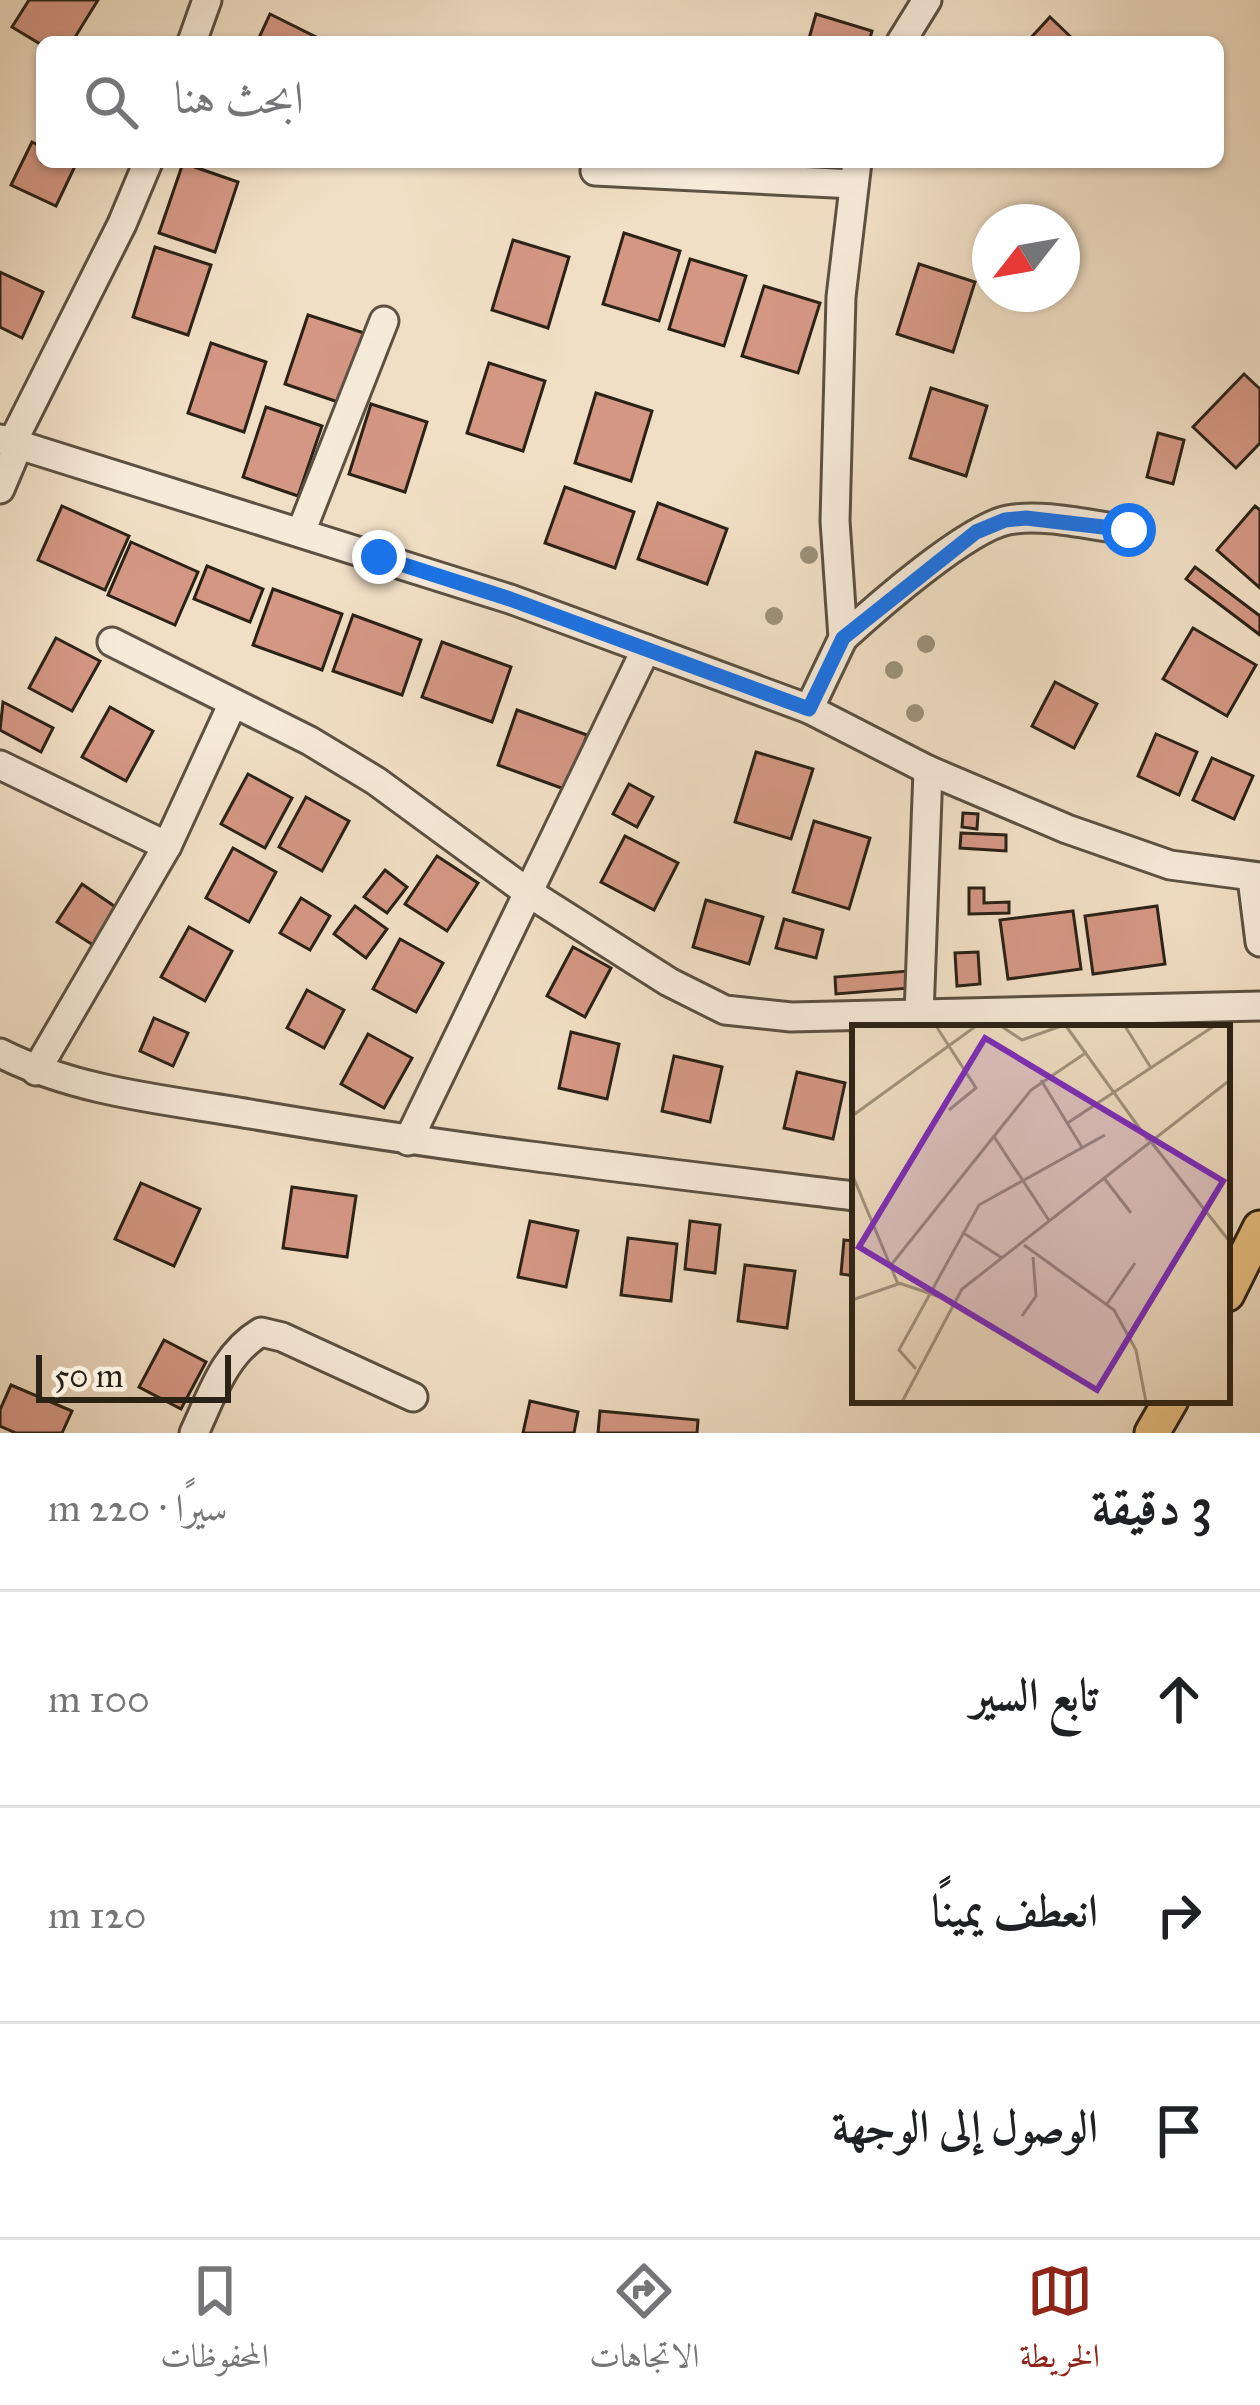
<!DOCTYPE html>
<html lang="ar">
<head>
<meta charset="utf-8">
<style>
  :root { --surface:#fff; --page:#f6f6f6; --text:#202124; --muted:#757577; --line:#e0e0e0; --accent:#8f2418 }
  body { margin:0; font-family:"IM FELL Great Primer",Amiri,serif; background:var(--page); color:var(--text); direction:rtl }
  .compass { position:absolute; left:972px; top:204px; width:108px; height:108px; border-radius:50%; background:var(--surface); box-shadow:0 3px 9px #0004; rotate:239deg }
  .scale { position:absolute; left:36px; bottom:30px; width:195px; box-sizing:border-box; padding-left:12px; border:6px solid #2b2216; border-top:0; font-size:33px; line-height:42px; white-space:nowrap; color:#2b2216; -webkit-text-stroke:9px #f6ead9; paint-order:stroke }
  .stop { position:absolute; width:36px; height:36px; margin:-27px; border:9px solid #1a73e8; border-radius:50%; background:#fff }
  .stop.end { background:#1a73e8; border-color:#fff; box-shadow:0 3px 12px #0008 }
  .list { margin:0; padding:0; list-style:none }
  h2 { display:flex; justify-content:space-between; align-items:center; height:156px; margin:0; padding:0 48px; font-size:51px }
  h2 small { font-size:39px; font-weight:400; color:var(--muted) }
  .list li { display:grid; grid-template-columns:78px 1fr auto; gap:36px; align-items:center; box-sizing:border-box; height:216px; padding:0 48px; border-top:3px solid var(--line) }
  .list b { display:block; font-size:45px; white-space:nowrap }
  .list em { font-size:39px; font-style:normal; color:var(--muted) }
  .icon { flex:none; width:66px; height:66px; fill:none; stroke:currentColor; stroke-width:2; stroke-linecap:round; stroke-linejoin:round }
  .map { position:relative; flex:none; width:1260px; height:1433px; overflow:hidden; direction:ltr }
  .search { position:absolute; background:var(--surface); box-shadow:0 3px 9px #0004; left:36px; right:36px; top:36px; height:132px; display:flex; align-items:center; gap:30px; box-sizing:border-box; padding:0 42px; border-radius:18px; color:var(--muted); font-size:45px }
  .sheet { height:804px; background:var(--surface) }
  nav { display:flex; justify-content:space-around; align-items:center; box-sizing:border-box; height:168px; border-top:3px solid var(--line); background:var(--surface); font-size:33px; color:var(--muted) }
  nav a { display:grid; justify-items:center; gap:6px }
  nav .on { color:var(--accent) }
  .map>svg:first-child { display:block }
  .building { fill:#d49784; stroke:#2b2216; stroke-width:3 }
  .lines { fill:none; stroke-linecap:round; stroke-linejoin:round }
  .minor-casing { stroke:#5c5142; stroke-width:33 }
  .major-casing { stroke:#2b2216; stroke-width:39 }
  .minor { stroke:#f6ead9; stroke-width:27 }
  .major { stroke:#e8c082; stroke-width:33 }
  .tree { fill:#9b917a }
  .route { stroke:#1a73e8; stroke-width:15 }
  .inset-road { fill:none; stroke:#a2937f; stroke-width:3 }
  .view { fill:#7b2cbf; fill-opacity:0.15; stroke:#7b2cbf; stroke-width:6 }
  .inset-edge { fill:none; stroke:#2b2216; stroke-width:6 }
</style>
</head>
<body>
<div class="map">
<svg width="1260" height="1433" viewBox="0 0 1260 1433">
  <rect width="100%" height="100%" fill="#f1dfc5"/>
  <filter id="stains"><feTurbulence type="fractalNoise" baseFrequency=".00167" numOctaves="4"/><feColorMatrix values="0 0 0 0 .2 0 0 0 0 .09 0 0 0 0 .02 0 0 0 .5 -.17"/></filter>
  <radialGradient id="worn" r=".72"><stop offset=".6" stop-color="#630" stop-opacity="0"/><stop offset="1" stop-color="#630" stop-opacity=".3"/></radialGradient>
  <!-- building -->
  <g class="building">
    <polygon points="29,0 98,0 72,42 42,42 42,45 12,27"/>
    <polygon points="270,14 322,40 321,42 257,42"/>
    <polygon points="816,14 872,31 869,42 808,42"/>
    <polygon points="1050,17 1076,42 1027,42"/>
    <polygon points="32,142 42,147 42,162 76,164 56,206 11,185"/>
    <polygon points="183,163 238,182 215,252 159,233"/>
    <polygon points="624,233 680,251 659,321 603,304"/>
    <polygon points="513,240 569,257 548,328 492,310"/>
    <polygon points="155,247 211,265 188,335 133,317"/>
    <polygon points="690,259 746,276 724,346 669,329"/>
    <polygon points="919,264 975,282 953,352 897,334"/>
    <polygon points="0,272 43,292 22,338 0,327"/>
    <polygon points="764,286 820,303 798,373 742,356"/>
    <polygon points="308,315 364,333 341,403 285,384"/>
    <polygon points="211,343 266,362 244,432 188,413"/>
    <polygon points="489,363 545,381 523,451 467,433"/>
    <polygon points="1244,374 1260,389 1260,443 1236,468 1193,427"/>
    <polygon points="931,388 987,406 966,476 910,458"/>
    <polygon points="596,393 652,411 631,481 575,463"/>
    <polygon points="371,404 427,422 405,492 349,474"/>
    <polygon points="266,407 322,426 298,496 243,477"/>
    <polygon points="1158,433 1184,440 1173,484 1147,477"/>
    <polygon points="565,487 634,512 615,568 545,543"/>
    <polygon points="658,503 727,529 707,584 638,559"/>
    <polygon points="62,506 129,536 105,590 38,560"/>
    <polygon points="1255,506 1260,510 1260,588 1217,550"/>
    <polygon points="131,542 198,572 175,625 108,595"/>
    <polygon points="207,566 263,589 250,622 194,599"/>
    <polygon points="1195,567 1260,616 1260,635 1186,579"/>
    <polygon points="273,589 342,614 322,670 253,645"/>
    <polygon points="353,615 421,640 402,695 333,671"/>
    <polygon points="1193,628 1256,665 1227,716 1163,679"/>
    <polygon points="56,638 100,661 72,711 29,688"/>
    <polygon points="442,642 511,667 492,722 422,697"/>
    <polygon points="1055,682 1097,704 1074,748 1032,726"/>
    <polygon points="3,702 53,728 41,752 0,730"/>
    <polygon points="110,707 153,731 126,781 82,757"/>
    <polygon points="517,710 587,735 567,790 498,765"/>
    <polygon points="1156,734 1197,752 1179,795 1138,776"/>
    <polygon points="756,752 813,769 791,839 735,822"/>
    <polygon points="1212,758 1253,776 1234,819 1193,800"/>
    <polygon points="248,774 292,798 265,848 221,824"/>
    <polygon points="629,784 653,797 637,827 613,814"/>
    <polygon points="306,797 349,821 322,871 279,847"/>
    <polygon points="963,813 978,814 977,829 962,827"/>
    <polygon points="814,821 870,838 849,909 793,892"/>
    <polygon points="961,833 1006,835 1006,851 960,848"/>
    <polygon points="625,836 678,863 654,910 601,882"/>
    <polygon points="233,848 276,872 249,922 206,898"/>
    <polygon points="437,856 478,883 447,931 405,904"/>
    <polygon points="385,870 407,887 387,913 364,897"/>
    <polygon points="82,884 117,908 93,945 57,922"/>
    <polygon points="969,888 984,888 984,903 1009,902 1009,913 969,914"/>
    <polygon points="301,898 330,916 310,950 280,933"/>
    <polygon points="706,900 763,917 749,964 693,947"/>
    <polygon points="355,906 387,929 366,958 334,934"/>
    <polygon points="1157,906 1165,964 1093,974 1085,916"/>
    <polygon points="1073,911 1081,969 1008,979 1000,920"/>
    <polygon points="784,919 823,930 816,958 776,948"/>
    <polygon points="189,927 232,951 205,1001 161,977"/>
    <polygon points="400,939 443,963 416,1012 373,989"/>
    <polygon points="573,947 611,968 585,1017 547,996"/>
    <polygon points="978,952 980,984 957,986 955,953"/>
    <polygon points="908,971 910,988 836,994 835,977"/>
    <polygon points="307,990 344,1010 324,1048 287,1028"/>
    <polygon points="154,1018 188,1033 173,1066 140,1051"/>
    <polygon points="571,1032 619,1044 607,1099 559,1088"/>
    <polygon points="368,1034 412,1058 384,1108 341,1084"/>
    <polygon points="674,1056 722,1067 710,1122 662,1111"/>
    <polygon points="797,1072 845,1083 833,1139 784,1128"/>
    <polygon points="141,1183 200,1209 174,1266 115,1239"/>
    <polygon points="292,1187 356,1196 347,1257 283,1248"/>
    <polygon points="530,1221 578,1231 566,1287 518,1277"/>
    <polygon points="690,1221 720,1225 715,1273 685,1269"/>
    <polygon points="628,1238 677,1244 671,1301 621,1295"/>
    <polygon points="844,1240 855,1241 855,1276 841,1274"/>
    <polygon points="745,1265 795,1271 787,1328 738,1321"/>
    <polygon points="164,1340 206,1362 181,1409 139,1387"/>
    <polygon points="11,1385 72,1411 62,1433 16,1433 0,1426 0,1410"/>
    <polygon points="530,1401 578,1412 574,1433 523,1433"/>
    <polygon points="600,1411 698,1420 697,1433 598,1433"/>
  </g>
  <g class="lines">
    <!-- minor casing -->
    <g class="minor-casing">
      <g id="minor">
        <polyline points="192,42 207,0"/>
        <polyline points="901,42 927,0"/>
        <polyline points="595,171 854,184"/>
        <polyline points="0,439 510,599 809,709 928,770 1067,829 1170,865 1260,877"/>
        <polyline points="12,443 122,224 148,162"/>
        <polyline points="0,489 19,444"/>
        <polyline points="301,532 384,321"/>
        <path d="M843,638C877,607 967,528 1008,520C1045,513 1091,526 1129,530"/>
        <polyline points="112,642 310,741 376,781 526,891 669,982 725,1010 791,1017 1260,1006"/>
        <polyline points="809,709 843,638 835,521 841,297 857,162"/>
        <polyline points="0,765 167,846"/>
        <polyline points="1252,878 1260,942"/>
        <polyline points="919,1015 928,770"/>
        <path d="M0,1053C79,1093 170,1100 256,1115C455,1149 655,1172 855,1196"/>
        <polyline points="36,1071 167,846 233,703"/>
        <polyline points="408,1141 646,649"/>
        <path d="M194,1433C212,1395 224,1354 261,1332L282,1337L413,1397"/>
      </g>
    </g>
    <!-- major casing -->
    <g class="major-casing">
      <g id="major">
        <polyline points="1227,1294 1260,1228"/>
        <polyline points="1152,1433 1171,1400"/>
      </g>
    </g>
    <!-- minor -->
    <use href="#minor" class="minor"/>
    <!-- major -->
    <use href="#major" class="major"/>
  </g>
  <!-- trees -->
  <g class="tree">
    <circle cx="809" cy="555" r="9"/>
    <circle cx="774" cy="616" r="9"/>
    <circle cx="926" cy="644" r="9"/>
    <circle cx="894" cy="670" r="9"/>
    <circle cx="915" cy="713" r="9"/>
  </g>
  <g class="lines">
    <!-- route -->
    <polyline class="route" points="379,557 510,599 809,709 843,638 976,532 1005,520 1026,518 1129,530"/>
  </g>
  <!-- overview -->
  <g transform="translate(852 1025)">
    <rect width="378" height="378" fill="#f1dfc5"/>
    <path class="inset-road" d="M84,1L124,63L97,85M149,1L170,15L209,1M214,1L296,115M273,1L299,43M189,55L231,124M0,91L124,1M214,99L362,1M141,110L198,197M296,113L378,217M0,149L46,259L0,275M252,153L279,188M110,207L150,233M172,220L262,285L284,325L294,377M39,240L179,65L235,27M47,258L100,276M255,279L283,238M170,291L184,271L181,232M64,344L47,325L127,180L253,110M50,377L110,264L378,55"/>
    <path class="view" d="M133,13L371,156L245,365L7,222Z"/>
    <rect width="378" height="378" class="inset-edge"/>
  </g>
  <rect width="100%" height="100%" filter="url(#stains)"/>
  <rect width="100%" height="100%" fill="url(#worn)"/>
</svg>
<svg class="compass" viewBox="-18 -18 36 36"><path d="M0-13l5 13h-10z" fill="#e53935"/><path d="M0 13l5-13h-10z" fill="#757577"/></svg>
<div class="scale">50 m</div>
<div class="stop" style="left:1129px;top:530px"></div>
<div class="stop end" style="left:379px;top:557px"></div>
<div class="search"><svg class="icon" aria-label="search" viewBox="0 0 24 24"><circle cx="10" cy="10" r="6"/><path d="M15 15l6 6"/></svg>ابحث هنا</div>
</div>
<section class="sheet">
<h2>3 دقيقة<small>سيرًا · 220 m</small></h2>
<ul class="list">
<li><svg class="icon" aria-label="ahead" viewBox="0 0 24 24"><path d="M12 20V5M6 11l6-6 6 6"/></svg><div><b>تابع السير</b></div><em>100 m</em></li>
<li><svg class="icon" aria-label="right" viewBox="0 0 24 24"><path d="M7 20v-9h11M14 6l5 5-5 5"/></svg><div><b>انعطف يمينًا</b></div><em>120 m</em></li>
<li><svg class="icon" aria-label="arrive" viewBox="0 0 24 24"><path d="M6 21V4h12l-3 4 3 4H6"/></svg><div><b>الوصول إلى الوجهة</b></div></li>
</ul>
</section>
<nav>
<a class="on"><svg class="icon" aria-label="map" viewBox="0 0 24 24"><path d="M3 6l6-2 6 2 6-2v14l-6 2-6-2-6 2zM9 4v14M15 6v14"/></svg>الخريطة</a>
<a><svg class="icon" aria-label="directions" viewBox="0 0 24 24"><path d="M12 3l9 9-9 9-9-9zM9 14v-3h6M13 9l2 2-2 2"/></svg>الاتجاهات</a>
<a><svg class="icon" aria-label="saved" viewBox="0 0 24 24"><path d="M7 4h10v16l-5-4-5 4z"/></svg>المحفوظات</a>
</nav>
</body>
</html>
